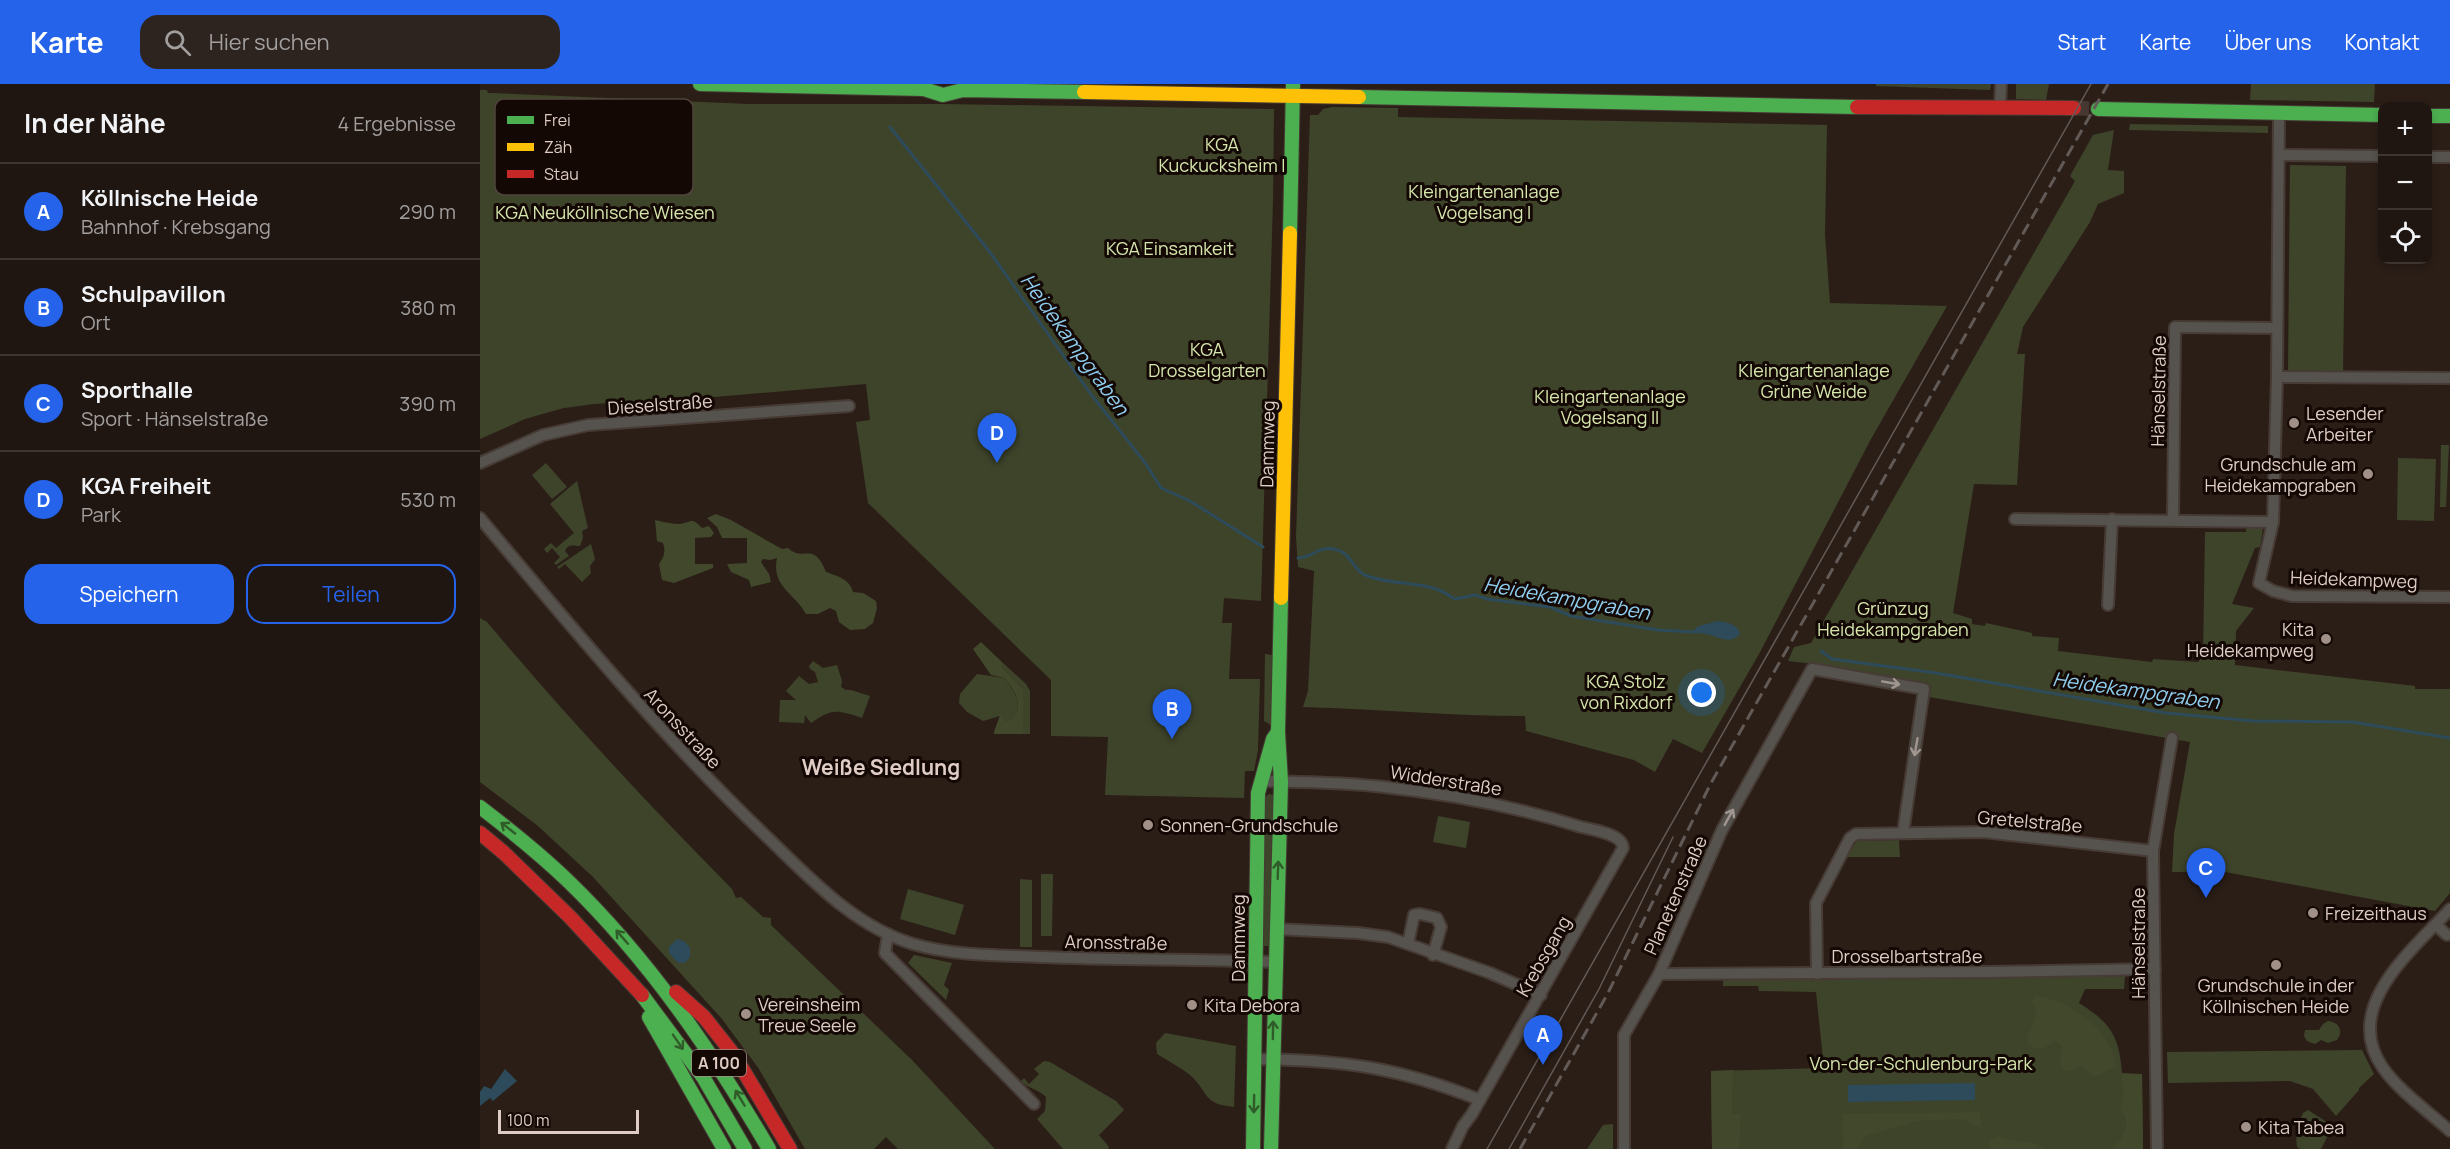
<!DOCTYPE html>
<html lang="de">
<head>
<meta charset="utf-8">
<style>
  :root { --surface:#201611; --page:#2d231f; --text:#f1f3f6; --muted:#a29f9f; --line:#3d3531; --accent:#2563eb }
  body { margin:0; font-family:Manrope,sans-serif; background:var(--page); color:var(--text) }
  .controls { position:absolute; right:18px; top:18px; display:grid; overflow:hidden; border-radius:12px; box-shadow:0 3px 9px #0003 }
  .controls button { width:54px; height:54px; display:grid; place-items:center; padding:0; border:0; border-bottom:2px solid var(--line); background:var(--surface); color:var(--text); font:30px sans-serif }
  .scale { position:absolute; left:18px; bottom:15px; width:141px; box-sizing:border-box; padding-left:6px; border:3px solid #dfcdc5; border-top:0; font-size:16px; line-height:21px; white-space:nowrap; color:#dfcdc5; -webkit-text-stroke:4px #130804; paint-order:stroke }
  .you { position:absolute; left:1222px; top:609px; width:21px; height:21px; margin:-15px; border:4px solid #fff; border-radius:50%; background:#1a73e8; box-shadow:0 0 0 9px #1a73e833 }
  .badge { display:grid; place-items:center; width:39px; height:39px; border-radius:50%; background:var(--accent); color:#fff; font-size:20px; font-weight:700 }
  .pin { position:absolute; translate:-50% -50px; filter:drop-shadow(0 2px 3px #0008) }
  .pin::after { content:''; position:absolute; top:32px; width:21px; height:18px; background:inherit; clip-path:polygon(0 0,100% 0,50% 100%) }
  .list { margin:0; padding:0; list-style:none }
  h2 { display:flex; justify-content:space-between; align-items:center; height:78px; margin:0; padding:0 24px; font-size:26px }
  h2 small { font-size:20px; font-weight:400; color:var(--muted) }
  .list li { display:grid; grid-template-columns:39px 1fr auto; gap:18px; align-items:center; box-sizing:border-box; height:96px; padding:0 24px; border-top:2px solid var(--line) }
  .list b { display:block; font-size:22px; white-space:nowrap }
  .list p { margin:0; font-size:20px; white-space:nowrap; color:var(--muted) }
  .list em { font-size:20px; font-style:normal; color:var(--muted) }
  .actions { display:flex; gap:12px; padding:18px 24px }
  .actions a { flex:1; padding:14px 0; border:2px solid var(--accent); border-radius:18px; text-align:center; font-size:21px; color:var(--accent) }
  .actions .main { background:var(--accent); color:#fff }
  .icon { flex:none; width:33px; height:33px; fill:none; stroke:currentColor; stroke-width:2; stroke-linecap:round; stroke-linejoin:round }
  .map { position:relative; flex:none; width:1970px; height:1065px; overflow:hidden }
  header { display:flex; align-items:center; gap:36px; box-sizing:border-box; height:84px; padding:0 30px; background:var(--accent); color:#fff }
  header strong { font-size:28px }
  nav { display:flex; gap:33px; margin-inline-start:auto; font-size:21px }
  .search { width:420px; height:54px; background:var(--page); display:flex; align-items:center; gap:15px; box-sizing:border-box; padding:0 21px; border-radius:18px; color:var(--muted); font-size:22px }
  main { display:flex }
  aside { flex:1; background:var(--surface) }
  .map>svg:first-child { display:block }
  .green { fill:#3e442a }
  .forest { fill:#41482c }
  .water { fill:#2d4b5a }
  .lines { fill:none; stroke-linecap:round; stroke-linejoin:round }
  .stream { stroke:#2d4b5a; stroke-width:3 }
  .secondary-tunnel { stroke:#463831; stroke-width:15; stroke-dasharray:15 8; stroke-linecap:butt }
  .street-casing { stroke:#463b35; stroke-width:14 }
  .fast-casing { stroke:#463b35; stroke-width:16 }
  .slow-casing { stroke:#463b35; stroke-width:16 }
  .jam-casing { stroke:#463b35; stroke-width:16 }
  .street { stroke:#56524d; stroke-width:10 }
  .fast { stroke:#4caf50; stroke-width:14 }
  .slow { stroke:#ffc107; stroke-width:14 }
  .jam { stroke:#c62828; stroke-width:14 }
  .tram { stroke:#625a57; stroke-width:1.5 }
  .rail { stroke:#625a57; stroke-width:3; stroke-dasharray:12 6; stroke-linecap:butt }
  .oneway { stroke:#a1968f }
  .oneway2 { stroke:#305c2a }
  .poi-dot { fill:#a09088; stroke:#130804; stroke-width:2 }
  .labels { text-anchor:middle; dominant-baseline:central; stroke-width:6; stroke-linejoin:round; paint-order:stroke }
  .shield { fill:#130804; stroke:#a2928b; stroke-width:1.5 }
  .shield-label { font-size:16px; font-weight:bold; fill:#dfcdc5 }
  .park-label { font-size:18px; fill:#d5e7ac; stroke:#130804 }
  .street-label { font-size:18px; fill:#dfcdc5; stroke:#130804 }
  .poi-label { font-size:18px; fill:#dfcdc5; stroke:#130804; text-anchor:start }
  .water-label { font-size:20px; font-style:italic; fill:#8ecdef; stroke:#130804 }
  .quarter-label { font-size:21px; font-weight:bold; fill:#dfcdc5; stroke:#130804 }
  .key { fill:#130804; stroke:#50433e; stroke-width:1.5 }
  .key-label { font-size:16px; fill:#dfcdc5 }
</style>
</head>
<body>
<header>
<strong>Karte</strong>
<div class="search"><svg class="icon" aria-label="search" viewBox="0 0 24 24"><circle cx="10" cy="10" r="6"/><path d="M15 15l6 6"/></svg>Hier suchen</div>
<nav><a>Start</a><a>Karte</a><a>Über uns</a><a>Kontakt</a></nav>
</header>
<main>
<aside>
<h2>In der Nähe<small>4 Ergebnisse</small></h2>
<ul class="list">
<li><span class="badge">A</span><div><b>Köllnische Heide</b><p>Bahnhof · Krebsgang</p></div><em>290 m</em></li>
<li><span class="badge">B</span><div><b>Schulpavillon</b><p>Ort</p></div><em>380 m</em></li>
<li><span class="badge">C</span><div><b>Sporthalle</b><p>Sport · Hänselstraße</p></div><em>390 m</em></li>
<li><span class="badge">D</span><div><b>KGA Freiheit</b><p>Park</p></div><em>530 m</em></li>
</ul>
<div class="actions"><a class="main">Speichern</a><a>Teilen</a></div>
</aside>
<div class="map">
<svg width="1970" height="1065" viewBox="0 0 1970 1065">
  <rect width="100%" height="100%" fill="#2b1e17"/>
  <!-- green -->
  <g class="green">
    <polygon points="1396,0 1511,0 1510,6 1396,2"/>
    <polygon points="1536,0 1569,0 1566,16 1536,15"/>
    <polygon points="1771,0 1895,0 1894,18 1770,16"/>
    <polygon points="0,6 7,6 8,9 11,9 269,20 462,20 794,25 793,117 781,517 744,514 742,539 752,539 749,595 780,595 778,666 774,687 765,687 764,714 625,711 628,653 571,652 571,596 388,419 376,338 390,336 386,300 234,313 114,320 84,324 45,335 0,355"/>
    <path d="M852,23L918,24V33L1347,41L1345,150L1350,219L1467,222L1391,355L1279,570L1222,669L1193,655L1175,688L1154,676L1046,647L1045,632C971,632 897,625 823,623L828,607L834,487L818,483L816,453L830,31H838L843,25Z"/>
    <polygon points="1650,40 1788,42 1788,49 1649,46"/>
    <polygon points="1634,46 1628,86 1644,87 1644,109 1618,120 1610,138 1543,243 1537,270 1545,270 1537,401 1494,400 1473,529 1492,535 1492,540 1505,542 1506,539 1552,549 1552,552 1579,554 1578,567 1672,578 1673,575 1718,578 1723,571 1725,448 1766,448 1766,441 1780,442 1783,444 1780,463 1775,464 1752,520 1774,524 1756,547 1755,581 1935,602 1935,605 1970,605 1970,809 1955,827 1745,788 1692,788 1694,750 1710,658 1449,613 1451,603 1335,580 1308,577 1314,563 1331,559 1595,97 1590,92 1613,51"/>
    <polygon points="1810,81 1866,82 1863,288 1808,288"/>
    <polygon points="1961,361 1969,361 1966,423 1960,423"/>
    <polygon points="1918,374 1956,375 1954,437 1917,436"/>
    <polygon points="66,379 87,403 72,415 52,391"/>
    <path d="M97,397L108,444L102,447L103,454L100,462C95,462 88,459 85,467L89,472L76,481L74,479L80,473L72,464L67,469L64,465L71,459L76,464L94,449L70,420Z"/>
    <polygon points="111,460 115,475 110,482 111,489 102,498 85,480 79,485 77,483"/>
    <path d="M0,534L7,538C85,631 167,719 252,805L256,814L261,813L283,833L291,834V841L432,976L515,1065H418L406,1053L394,1065H325L279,985L242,935L113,793L58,742L0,698Z"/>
    <polygon points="785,570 792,571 792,580 795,583 793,640 791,641 784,637"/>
    <path d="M333,577L343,584L357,581L362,597L361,603L366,606H371L390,612L382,634C357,626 353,624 331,639L325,631L324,639L299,638L300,616H316L306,607L319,592L329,600L338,598L335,588L330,585L329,582Z"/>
    <polygon points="522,578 546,600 550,607 550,650 543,650 543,605 522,583"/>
    <path d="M497,590L524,594C535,607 545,623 531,638L526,637L520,632L503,637L487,628L479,619L480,610Z"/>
    <polygon points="789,710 795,711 791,862 779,862 785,713"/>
    <polygon points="958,732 990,738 986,764 953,758"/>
    <polygon points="1419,756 1420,773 1366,773 1377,757"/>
    <polygon points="561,790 573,790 572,852 561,852"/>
    <polygon points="540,795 552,796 552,863 540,863"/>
    <polygon points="428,805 484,821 475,851 420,835"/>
    <polygon points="434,871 472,879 464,901 469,906 466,916 428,879"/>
    <path d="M1645,892L1644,905H1605L1599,919C1631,939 1639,952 1642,989L1662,990L1663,1065H1232L1231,987L1344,984L1336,908L1279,907L1278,902H1243V896Z"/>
    <path d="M1848,937C1859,938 1864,947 1857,956L1848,959L1841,956L1835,960L1827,957L1824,952L1825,946H1839L1843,940Z"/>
    <path d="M685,949L756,962L754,1023C722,1020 730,1009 710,991C700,983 688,977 677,970L676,959Z"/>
    <polygon points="1882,966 1894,990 1879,1004 1879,1006 1856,1032 1833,1005 1810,997 1688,999 1687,968"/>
    <path d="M564,977L570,978L636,1017L644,1026L619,1051L629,1063L628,1065H583L557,1035L565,1027L566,1013C558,1005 549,1005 541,997L544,994L549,1000L559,990L554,985Z"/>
    <path d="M1828,1026L1853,1042L1841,1065H1820L1817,1063C1815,1050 1818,1041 1823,1029Z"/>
    <polygon points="1133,1040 1133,1065 1107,1065 1123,1041"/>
  </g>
  <!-- forest -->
  <g class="forest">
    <path d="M236,430L251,436L302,465L308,464C324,479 333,456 346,488C357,492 370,495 373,508L383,509L396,517L397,524L393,539L385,545L370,546L359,538L356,527L350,524L338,530H326C315,509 291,503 297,474L290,476L283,475L281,478L289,490L291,498L271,503L269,496L251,488L247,480L267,479V454H242L237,443L227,434Z"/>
    <path d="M175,436C183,438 193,440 200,440C213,438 211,433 222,444L229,442L234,449L231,453L215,454V480H233V484L194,499L182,496L179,480C184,473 186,468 183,459L177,457Z"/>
    <path d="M501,558L522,578V583L543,605V650H514V648L520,631L526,637H531C545,623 535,606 524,594L511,591L493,565Z"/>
    <path d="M1555,912C1591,916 1631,945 1636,982L1614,993L1602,981L1591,987L1584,986L1580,978L1582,962L1575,957C1562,964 1565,969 1548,961V952L1557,930L1552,917Z"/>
    <polygon points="1253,986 1252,1030 1261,1030 1259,1065 1232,1065 1231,987"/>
    <path d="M1642,990H1662L1663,1065H1632C1644,1054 1653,1038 1640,1025L1643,1010Z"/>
    <polygon points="1500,1028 1501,1044 1482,1035 1437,1037 1386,1052 1377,1065 1363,1065 1362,1030"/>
    <path d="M1519,1052C1533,1060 1553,1054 1564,1065H1510L1509,1056Z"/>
  </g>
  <!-- water -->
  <g class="water">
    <path d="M1237,537C1247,538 1258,540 1260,550C1248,562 1239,552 1226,550C1220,548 1216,551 1211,548L1219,542Z"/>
    <polygon points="197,855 204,857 210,864 210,873 205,879 198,879 189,869 189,863"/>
    <polygon points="25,985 37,997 13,1017 10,1014 0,1022 0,1008 4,1002 11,1005"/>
    <polygon points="1495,999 1495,1016 1368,1018 1368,1001"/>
  </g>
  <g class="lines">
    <!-- stream -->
    <g class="stream">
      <polyline points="410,43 509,167 610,309 666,380 681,404 710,417 783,463"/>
      <path d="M818,474C831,474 839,462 853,465C872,468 872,485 885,491C908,501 936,497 959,506C964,508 970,512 975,515L995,511L1007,515L1070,523L1091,532L1178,546L1214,548"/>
      <polyline points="1341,567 1352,575 1456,589 1686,629 1774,637 1873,638 1970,654"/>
    </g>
    <!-- secondary-tunnel -->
    <polyline class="secondary-tunnel" points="1594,24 1618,25"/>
    <!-- street casing -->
    <g class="street-casing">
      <g id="street">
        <polyline points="1520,24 1521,0"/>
        <polyline points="1799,28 1797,293 1793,438 1779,499 1793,507 1812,512 1970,513"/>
        <polyline points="1799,71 1902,72"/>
        <polyline points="1948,73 1970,73"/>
        <polyline points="1797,293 1970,294"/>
        <polyline points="0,379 63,351 108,341 369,322"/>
        <path d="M0,434C91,543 182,652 285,751C329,793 373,842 433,860C475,872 517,871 560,873C638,876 716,875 795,878"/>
        <polyline points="1535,435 1793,438"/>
        <polyline points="1693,436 1695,243 1797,244"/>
        <polyline points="1628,521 1632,435"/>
        <path d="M781,697C822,698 863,698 904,703C971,710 1037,723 1101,743C1113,746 1143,750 1143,764L992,1030L983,1042L972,1065"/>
        <path d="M1970,825C1933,866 1860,923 1903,984C1920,1008 1948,1027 1970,1047"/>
        <polyline points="1956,841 1967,851"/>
        <polyline points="796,845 878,849 908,853 1010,889 1061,911"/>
        <polyline points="408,850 405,869 554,1020"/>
        <polyline points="928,860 934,831 940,830 957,834 961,843 953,871"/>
        <polyline points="1179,890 1506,888 1675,885"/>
        <polyline points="1337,890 1336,819 1370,754 1376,750 1504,748 1673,767"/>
        <path d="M775,975C862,976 918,983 1000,1016"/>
        <polyline points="1144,1065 1144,951 1179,890 1242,746 1332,585 1444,605 1423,749"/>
        <polyline points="1677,1065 1673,767 1692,654"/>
      </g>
    </g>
    <!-- fast casing -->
    <g class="fast-casing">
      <g id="fast">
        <polyline points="220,0 444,5 463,11 483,6 604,8"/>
        <polyline points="879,13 1377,23"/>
        <polyline points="1618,25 1902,31"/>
        <polyline points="1948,32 1970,32"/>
        <polyline points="810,149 813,0"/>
        <path d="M0,723C30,746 60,770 87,796C169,875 232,968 289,1065"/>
        <polyline points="162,911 223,993 265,1065"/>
        <polyline points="169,933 244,1065"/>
        <polyline points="773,1065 778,709 793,655 798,648"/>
        <polyline points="791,1065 801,698 798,648 801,514"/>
      </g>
    </g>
    <!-- slow casing -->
    <g class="slow-casing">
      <g id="slow">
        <polyline points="604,8 879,13"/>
        <polyline points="801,514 810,149"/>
      </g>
    </g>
    <!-- jam casing -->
    <g class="jam-casing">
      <g id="jam">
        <polyline points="1377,23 1594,24"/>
        <polyline points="0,749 24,769 90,833 162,911"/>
        <polyline points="196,908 224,933 254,971 310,1065"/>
      </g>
    </g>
    <!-- street -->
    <use href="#street" class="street"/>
    <!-- fast -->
    <use href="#fast" class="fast"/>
    <!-- slow -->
    <use href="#slow" class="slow"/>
    <!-- jam -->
    <use href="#jam" class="jam"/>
    <!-- tram -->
    <g class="tram">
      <polyline points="1007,1065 1611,0"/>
      <polyline points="1029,1065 1119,905 1193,753"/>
    </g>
    <!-- rail -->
    <polyline class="rail" points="1040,1065 1128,909 1231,699 1628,0"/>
  </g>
  <!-- one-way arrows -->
  <defs><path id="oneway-shaft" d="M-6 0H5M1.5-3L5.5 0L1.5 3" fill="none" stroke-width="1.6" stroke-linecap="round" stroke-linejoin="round" transform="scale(1.5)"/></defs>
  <g class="oneway">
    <use href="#oneway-shaft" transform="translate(1411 599) rotate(10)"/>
    <use href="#oneway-shaft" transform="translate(1436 663) rotate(100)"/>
    <use href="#oneway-shaft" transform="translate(1249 733) rotate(-61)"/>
  </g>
  <g class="oneway2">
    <use href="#oneway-shaft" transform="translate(28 744) rotate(-142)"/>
    <use href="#oneway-shaft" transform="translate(798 786) rotate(-88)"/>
    <use href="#oneway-shaft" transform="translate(142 853) rotate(-131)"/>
    <use href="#oneway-shaft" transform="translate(793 946) rotate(-89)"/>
    <use href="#oneway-shaft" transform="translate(198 958) rotate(55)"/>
    <use href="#oneway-shaft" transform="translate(260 1014) rotate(-121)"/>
    <use href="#oneway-shaft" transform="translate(774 1020) rotate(91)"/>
  </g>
  <!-- markers -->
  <g class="poi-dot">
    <circle cx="1814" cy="339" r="6"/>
    <circle cx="1888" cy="390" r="6"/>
    <circle cx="1846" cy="555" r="6"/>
    <circle cx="668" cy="741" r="6"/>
    <circle cx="1833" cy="829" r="6"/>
    <circle cx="1796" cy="881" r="6"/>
    <circle cx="712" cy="921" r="6"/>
    <circle cx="266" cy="930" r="6"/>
    <circle cx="1766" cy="1043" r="6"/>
  </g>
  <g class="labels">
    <!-- shield labels -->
    <rect class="shield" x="212" y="966" width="54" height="26" rx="4.5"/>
    <g class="shield-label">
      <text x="239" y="979">A 100</text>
    </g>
    <!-- park labels -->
    <g class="park-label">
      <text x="742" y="60">KGA<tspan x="742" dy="21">Kuckucksheim I</tspan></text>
      <text x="1004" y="107">Kleingartenanlage<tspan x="1004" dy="21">Vogelsang I</tspan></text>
      <text x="125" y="128">KGA Neuköllnische Wiesen</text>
      <text x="690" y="164">KGA Einsamkeit</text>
      <text x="727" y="265">KGA<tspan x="727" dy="21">Drosselgarten</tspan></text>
      <text x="1334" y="286">Kleingartenanlage<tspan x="1334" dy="21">Grüne Weide</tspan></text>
      <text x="1130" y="312">Kleingartenanlage<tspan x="1130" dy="21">Vogelsang II</tspan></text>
      <text x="1413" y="524">Grünzug<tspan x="1413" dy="21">Heidekampgraben</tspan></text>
      <text x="1146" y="597">KGA Stolz<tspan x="1146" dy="21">von Rixdorf</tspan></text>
      <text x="1441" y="979">Von-der-Schulenburg-Park</text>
    </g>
    <!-- street labels -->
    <g class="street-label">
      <text transform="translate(1678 307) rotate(-89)">Hänselstraße</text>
      <text transform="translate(180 320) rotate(-4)">Dieselstraße</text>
      <text transform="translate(787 360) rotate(-89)">Dammweg</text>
      <text transform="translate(1874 495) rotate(2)">Heidekampweg</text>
      <text transform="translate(203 644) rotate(47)">Aronsstraße</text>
      <text transform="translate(966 696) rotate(9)">Widderstraße</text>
      <text transform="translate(1550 737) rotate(5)">Gretelstraße</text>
      <text transform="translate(1195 811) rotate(-66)">Planetenstraße</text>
      <text transform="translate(758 854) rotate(-90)">Dammweg</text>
      <text transform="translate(636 858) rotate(1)">Aronsstraße</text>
      <text transform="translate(1658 859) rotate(-90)">Hänselstraße</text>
      <text transform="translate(1063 872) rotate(-60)">Krebsgang</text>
      <text x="1427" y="872">Drosselbartstraße</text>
    </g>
    <!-- poi labels -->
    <g class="poi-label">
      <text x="1826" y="329">Lesender<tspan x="1826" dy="21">Arbeiter</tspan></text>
      <text x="1876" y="380" text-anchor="end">Grundschule am<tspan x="1876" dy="21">Heidekampgraben</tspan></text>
      <text x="1834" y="545" text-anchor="end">Kita<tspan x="1834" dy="21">Heidekampweg</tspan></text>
      <text x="680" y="741">Sonnen-Grundschule</text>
      <text x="1845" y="829">Freizeithaus</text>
      <text x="1796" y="901" text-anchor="middle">Grundschule in der<tspan x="1796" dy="21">Köllnischen Heide</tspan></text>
      <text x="278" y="920">Vereinsheim<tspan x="278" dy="21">Treue Seele</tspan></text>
      <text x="724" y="921">Kita Debora</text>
      <text x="1778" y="1043">Kita Tabea</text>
    </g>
    <!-- water labels -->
    <g class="water-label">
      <text transform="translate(595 260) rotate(54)">Heidekampgraben</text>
      <text transform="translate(1087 514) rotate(10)">Heidekampgraben</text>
      <text transform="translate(1656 606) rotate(8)">Heidekampgraben</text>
    </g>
    <!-- quarter labels -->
    <g class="quarter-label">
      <text x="401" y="683">Weiße Siedlung</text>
    </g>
  </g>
  <!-- legend -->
  <rect x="15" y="15" width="198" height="96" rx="9" class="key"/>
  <rect x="27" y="32" width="27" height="8" fill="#4caf50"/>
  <rect x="27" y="59" width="27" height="8" fill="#ffc107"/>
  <rect x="27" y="86" width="27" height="8" fill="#c62828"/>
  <g class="key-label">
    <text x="64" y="42">Frei</text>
    <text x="64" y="69">Zäh</text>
    <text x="64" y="96">Stau</text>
  </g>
</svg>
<div class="controls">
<button>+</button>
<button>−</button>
<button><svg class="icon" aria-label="locate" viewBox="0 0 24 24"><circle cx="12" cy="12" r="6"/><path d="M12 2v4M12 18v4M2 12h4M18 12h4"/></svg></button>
</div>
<div class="scale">100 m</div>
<div class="you"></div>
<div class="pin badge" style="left:1063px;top:981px">A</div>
<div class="pin badge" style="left:692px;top:655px">B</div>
<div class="pin badge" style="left:1726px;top:814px">C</div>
<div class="pin badge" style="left:517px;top:379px">D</div>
</div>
</main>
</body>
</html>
